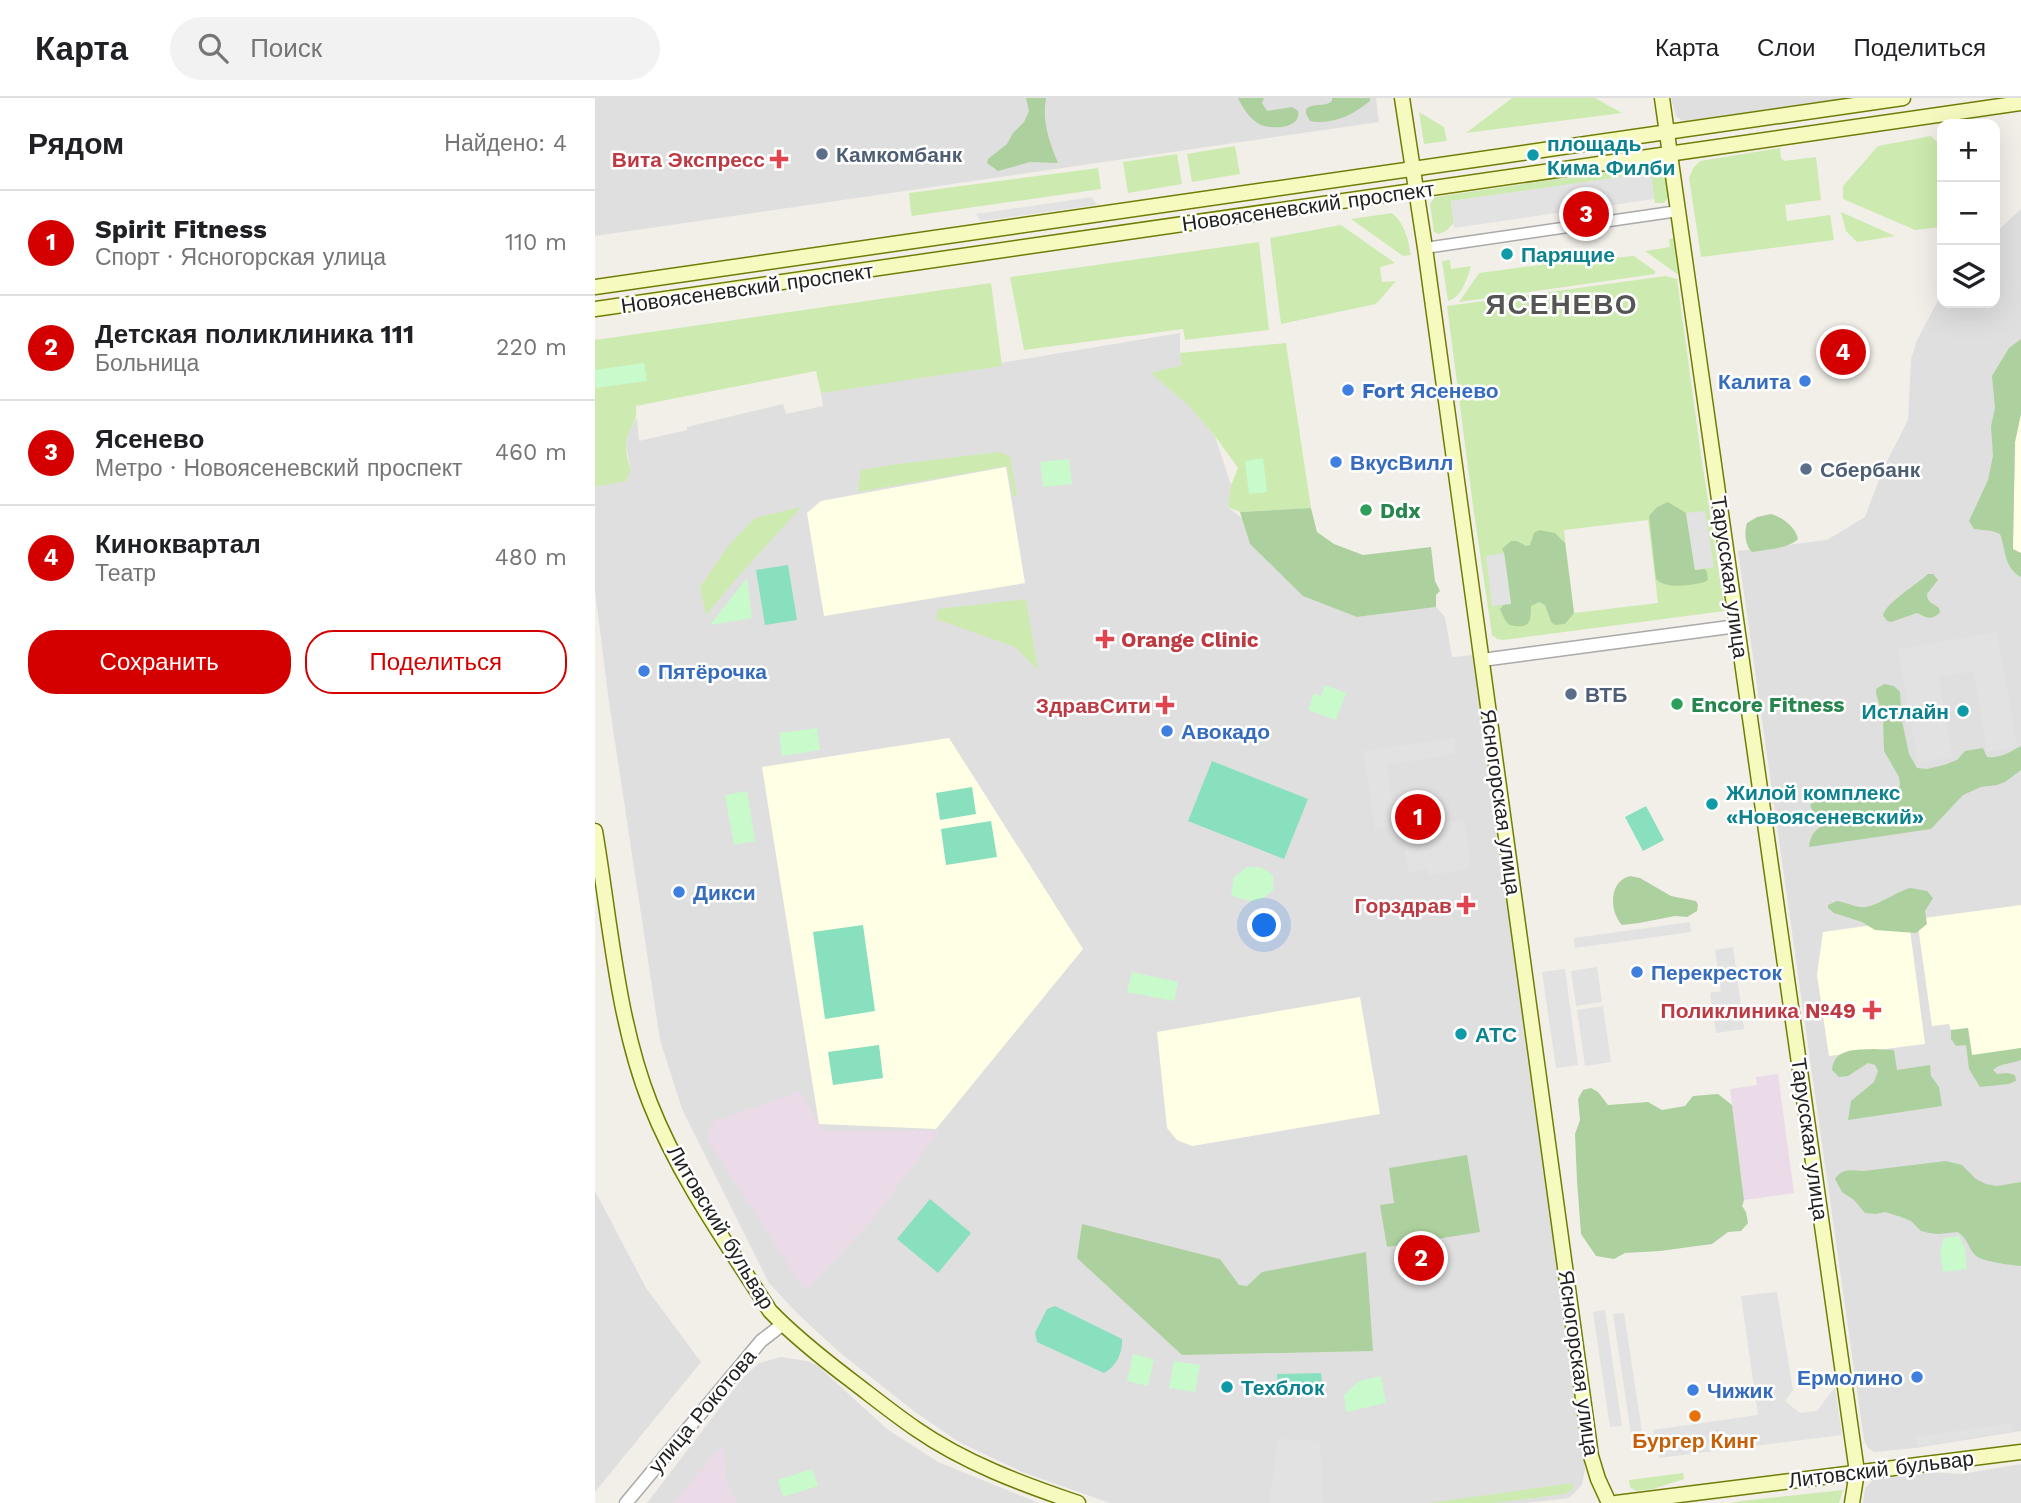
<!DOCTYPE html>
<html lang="ru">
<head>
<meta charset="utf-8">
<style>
  :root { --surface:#fff; --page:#f2f2f2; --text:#202124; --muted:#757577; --line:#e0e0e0; --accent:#d40000 }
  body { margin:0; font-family:"Work Sans",sans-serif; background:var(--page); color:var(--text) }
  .controls { position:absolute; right:21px; top:21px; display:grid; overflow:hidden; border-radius:14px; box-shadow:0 7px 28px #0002 }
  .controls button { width:63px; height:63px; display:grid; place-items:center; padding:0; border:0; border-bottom:2px solid var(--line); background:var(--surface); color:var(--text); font:35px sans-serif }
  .you { position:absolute; left:670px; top:828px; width:24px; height:24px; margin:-18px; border:5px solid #fff; border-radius:50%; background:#1a73e8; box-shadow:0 0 0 10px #1a73e833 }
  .badge { display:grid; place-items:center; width:46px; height:46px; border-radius:50%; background:var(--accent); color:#fff; font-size:23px; font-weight:700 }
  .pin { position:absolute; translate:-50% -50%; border:4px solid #fff; box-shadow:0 2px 7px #0006 }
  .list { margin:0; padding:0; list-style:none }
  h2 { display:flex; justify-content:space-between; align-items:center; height:91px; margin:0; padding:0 28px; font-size:30px }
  h2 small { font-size:23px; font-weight:400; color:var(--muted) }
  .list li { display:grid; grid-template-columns:46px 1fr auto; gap:21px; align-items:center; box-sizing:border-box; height:105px; padding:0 28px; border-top:2px solid var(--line) }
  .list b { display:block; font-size:26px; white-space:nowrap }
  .list p { margin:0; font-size:23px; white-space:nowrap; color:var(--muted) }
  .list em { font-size:23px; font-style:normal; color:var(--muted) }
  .actions { display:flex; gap:14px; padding:21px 28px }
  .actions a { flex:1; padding:16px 0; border:2px solid var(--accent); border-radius:28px; text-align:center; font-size:24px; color:var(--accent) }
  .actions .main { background:var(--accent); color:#fff }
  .icon { flex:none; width:38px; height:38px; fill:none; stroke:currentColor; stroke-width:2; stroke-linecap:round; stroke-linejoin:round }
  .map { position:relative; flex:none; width:1426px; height:1405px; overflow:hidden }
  header { display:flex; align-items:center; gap:42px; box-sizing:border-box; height:98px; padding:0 35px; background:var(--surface); border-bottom:2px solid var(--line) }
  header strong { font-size:33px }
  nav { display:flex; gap:38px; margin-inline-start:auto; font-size:24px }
  .search { width:490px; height:63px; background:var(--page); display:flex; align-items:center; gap:18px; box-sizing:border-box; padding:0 24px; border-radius:38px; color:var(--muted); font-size:26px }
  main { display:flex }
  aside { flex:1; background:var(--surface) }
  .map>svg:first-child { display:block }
  .residential { fill:#e0dfdf }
  .industrial { fill:#ebdbe8 }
  .education { fill:#ffffe5 }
  .grass { fill:#cdebb0; fill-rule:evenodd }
  .forest { fill:#add19e }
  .park { fill:#c8facc }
  .pitch { fill:#88e0be }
  .parking { fill:#e2e2e2 }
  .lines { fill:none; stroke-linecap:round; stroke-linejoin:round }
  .minor-casing { stroke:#a9a9a9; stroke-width:13 }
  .tertiary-casing { stroke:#a9a9a9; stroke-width:15 }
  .secondary-casing { stroke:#707d05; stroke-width:17 }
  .minor { stroke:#fff; stroke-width:10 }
  .tertiary { stroke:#fff; stroke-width:12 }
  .secondary { stroke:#f7fabf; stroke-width:14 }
  .service-dot { fill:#5c6f8a; stroke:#fff; stroke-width:2.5 }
  .culture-dot { fill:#0f9aa8; stroke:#fff; stroke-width:2.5 }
  .health-dot { fill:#e0444e; stroke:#fff; stroke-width:2.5 }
  .shop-dot { fill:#3f7fe0; stroke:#fff; stroke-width:2.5 }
  .leisure-dot { fill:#2e9e5b; stroke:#fff; stroke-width:2.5 }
  .food-dot { fill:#e8710a; stroke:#fff; stroke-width:2.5 }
  .labels { text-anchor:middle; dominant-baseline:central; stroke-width:5; stroke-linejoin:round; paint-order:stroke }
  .culture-label { font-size:21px; font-weight:bold; fill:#0d838f; stroke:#fff; text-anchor:start }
  .service-label { font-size:21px; font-weight:bold; fill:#4e5e75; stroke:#fff; text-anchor:start }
  .health-label { font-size:21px; font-weight:bold; fill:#be3a42; stroke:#fff; text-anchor:end }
  .street-label { font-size:21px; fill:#222; stroke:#fff }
  .shop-label { font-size:21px; font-weight:bold; fill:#366cbe; stroke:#fff; text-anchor:start }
  .leisure-label { font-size:21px; font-weight:bold; fill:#27864d; stroke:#fff; text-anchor:start }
  .food-label { font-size:21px; font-weight:bold; fill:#c56008; stroke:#fff }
  .district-label { font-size:28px; font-weight:bold; letter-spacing:2px; fill:#555; stroke:#fff }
</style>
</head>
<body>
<header>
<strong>Карта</strong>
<div class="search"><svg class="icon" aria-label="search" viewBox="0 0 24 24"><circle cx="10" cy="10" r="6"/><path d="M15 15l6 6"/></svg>Поиск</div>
<nav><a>Карта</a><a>Слои</a><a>Поделиться</a></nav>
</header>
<main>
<aside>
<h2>Рядом<small>Найдено: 4</small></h2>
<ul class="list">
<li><span class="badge">1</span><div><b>Spirit Fitness</b><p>Спорт · Ясногорская улица</p></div><em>110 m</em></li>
<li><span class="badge">2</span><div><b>Детская поликлиника 111</b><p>Больница</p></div><em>220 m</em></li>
<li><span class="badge">3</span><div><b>Ясенево</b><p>Метро · Новоясеневский проспект</p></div><em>460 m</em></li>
<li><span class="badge">4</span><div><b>Киноквартал</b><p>Театр</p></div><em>480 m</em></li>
</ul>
<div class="actions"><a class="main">Сохранить</a><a>Поделиться</a></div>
</aside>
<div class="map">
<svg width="1426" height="1405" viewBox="0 0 1426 1405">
  <rect width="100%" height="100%" fill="#f2efe9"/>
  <!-- residential -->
  <g class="residential">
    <polygon points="0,0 781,0 784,24 0,138"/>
    <polygon points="1076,0 1253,0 1091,23 1086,22 1081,18"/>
    <polygon points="1426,111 1426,1333 1320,1350 1279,1354 1273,1350 1269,1342 1143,453 1232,442 1270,419 1288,371 1313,322 1316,261 1322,242 1347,195 1347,205 1400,205 1400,135"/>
    <polygon points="585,235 585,253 593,306 620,338 636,387 633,409 635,411 667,435 762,519 841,509 850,519 857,559 879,557 990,1371 987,1387 974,1400 931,1405 515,1405 427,1374 364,1344 320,1314 243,1253 202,1215 174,1185 87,1011 65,942 14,604 0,493 0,389 31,382 36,372 31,348 32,336 38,326 42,320 44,343 92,332 92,329 188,306 191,316 228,308 226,295"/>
    <polygon points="0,1093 51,1190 106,1264 0,1394"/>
    <polygon points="186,1259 212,1263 223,1268 292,1331 343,1364 444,1405 52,1405 147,1281 164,1265"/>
    <polygon points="1426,1366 1426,1405 1268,1405 1270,1390 1278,1382 1334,1374 1366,1376"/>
  </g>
  <!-- industrial -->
  <g class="industrial">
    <polygon points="1183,976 1199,1095 1149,1102 1135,991 1162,987 1161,979"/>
    <polygon points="205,994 228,1033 344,1033 277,1122 210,1193 112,1040 121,1020 127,1021"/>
    <polygon points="128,1347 132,1386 142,1405 78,1405"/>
  </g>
  <!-- education -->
  <g class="education">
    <polygon points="1426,316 1426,464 1418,459 1420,344"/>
    <polygon points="411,369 430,485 229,518 212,415 226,403"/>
    <polygon points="354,640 488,851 341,1031 224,1026 167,669"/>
    <polygon points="1426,807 1426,950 1377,958 1373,930 1356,932 1354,926 1337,928 1322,821"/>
    <polygon points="1307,823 1315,832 1330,946 1234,958 1222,877 1228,834"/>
    <polygon points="765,899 785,1016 597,1048 582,1042 572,1030 562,934"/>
  </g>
  <!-- grass -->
  <g class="grass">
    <polygon points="917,0 1000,0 1027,15 871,35"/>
    <polygon points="824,14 849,29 852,43 829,46"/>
    <polygon points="1336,38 1347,49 1347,129 1320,132 1248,101 1248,88 1283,48"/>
    <polygon points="640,48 645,76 597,84 592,56"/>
    <polygon points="1185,50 1186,60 1189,63 1221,59 1226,102 1190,107 1192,123 1235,117 1239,142 1106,159 1094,80 1098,70 1105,63"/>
    <polygon points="582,56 587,86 533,95 528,64"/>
    <polygon points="1060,67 1071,75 1074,98 1069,105 1060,105 1055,75 856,103 859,125 851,133 844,136 839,134 835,106 840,99"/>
    <polygon points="503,70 506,91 317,118 316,115 314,95"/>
    <polygon points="1246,114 1300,138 1262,144 1251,133"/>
    <path d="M797,115C810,126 813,141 816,157L808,158L756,121Z"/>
    <polygon points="746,127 800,165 785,169 787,184 801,183 781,206 686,226 675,140"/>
    <polygon points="1080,140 1085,174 1082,176 1050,153 1075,149 1074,141"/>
    <polygon points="664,144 674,232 590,242 588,231 429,252 415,179"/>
    <polygon points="1039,158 1060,173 1060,176 864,204 884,175 959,165"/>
    <path d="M855,162L856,171L876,168C872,181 867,199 853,203L847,163Z"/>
    <path d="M1071,178L1082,181L1106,357L1130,513L908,542L902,541L897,537L878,408L852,208ZM1053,422L1063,505L979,515L969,432Z"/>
    <path d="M396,185L407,268L226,295L221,273L41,308C42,323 40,320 34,334C28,346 32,360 36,372L31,383L0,389V242Z"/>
    <polygon points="691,245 716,410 645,414 633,409 636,387 643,370 620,338 593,307 556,275 587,267 585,255"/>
    <polygon points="404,354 415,358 422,398 418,398 412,368 263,394 266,372 302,366"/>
    <polygon points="206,409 141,481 111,517 105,489 133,448 160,420"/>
    <polygon points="431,501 443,572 420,549 341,521 343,511"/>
    <polygon points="1088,1375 1089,1381 1058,1391 1041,1393 1035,1389 1034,1382"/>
    <polygon points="978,1385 978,1391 969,1396 899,1405 834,1405"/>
    <polygon points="1248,1392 1244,1405 1136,1405 1147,1403"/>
  </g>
  <!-- forest -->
  <g class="forest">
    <path d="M431,0H451C447,24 454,43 463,65L435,64L403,73L392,65L393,61L412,46L418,35L429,24L434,13Z"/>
    <path d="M643,0H669L667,5L672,13L697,9L703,13C707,31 675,32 664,26C655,21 647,9 643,0Z"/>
    <path d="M737,0H775V3C758,17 738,27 715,23L711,16V11C719,4 729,10 737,3Z"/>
    <path d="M1426,241V316L1420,344L1418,444V451L1426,455V479C1409,470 1411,452 1405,436L1397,433L1379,431L1374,423L1393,382L1398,358L1396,328L1400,310L1397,278L1414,250Z"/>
    <path d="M1073,404L1091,415L1100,472L1110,471L1112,474L1113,482L1110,484C1096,487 1072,492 1061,481L1054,418L1062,409Z"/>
    <polygon points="716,410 722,434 739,446 768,457 836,449 840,483 845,493 841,497 841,509 762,519 708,498 655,446 645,414"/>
    <path d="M1176,416C1187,419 1201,429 1203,441C1193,451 1171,451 1157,454C1150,447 1149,435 1152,425L1162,419Z"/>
    <path d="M944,432L960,435L970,445L979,515L970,526L960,527L956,524L950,507L944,504L936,508C936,526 934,531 914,527L910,522L905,511L909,506L916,505L909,455L907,451L916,443H922L931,448L935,447L939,435Z"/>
    <path d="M1333,476H1338L1343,482L1332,496C1332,505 1338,505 1344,510L1345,514C1337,523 1332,520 1322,515L1296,524L1292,523L1288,517C1292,504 1321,487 1333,476Z"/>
    <path d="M1289,586L1299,588L1305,594L1307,623L1314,656L1322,670L1332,671L1349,667L1362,662L1370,653L1388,650L1392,659C1404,661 1415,654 1426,648V672L1410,684L1402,687L1386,689L1368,697L1336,731L1214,749C1216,727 1233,726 1250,721L1251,718C1241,709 1230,718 1218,714L1215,707L1219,704L1253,696H1282L1298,693L1303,690L1305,687L1304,679L1289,653L1288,620L1281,595V591Z"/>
    <path d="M1035,778L1045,780L1076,798L1101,803L1103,807L1102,813L1092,819L1080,818L1044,825L1027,827C1014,813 1014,783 1035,778Z"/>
    <path d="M1315,790L1332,793L1338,800L1330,813L1332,826L1321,835L1280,832L1267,824L1239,815L1233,810V807L1242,803C1250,804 1257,808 1265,809C1279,811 1300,794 1315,790Z"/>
    <path d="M1373,930L1377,957L1426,950V962C1417,966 1405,965 1398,972L1402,976L1413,975L1420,977L1421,983L1414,986L1385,989L1374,971L1371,947L1361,948L1356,941V932Z"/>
    <path d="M1278,951L1299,952L1302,972L1335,967L1336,978L1344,989L1347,1008L1253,1022L1256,1003L1279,984L1283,973L1280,967L1273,965L1253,978L1244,979L1237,972C1239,950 1260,952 1278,951Z"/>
    <polygon points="996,990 1003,994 1013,1007 1053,1004 1067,1012 1090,1008 1098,998 1123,996 1137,1007 1149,1102 1147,1108 1151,1114 1153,1125 1146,1133 1133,1134 1117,1146 1065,1153 1030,1155 1019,1161 1001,1158 986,1136 982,1083 980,1036 985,1022 983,1001 988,992"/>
    <polygon points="872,1057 885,1134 792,1149 785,1107 799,1105 794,1070"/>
    <path d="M1351,1063L1367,1067L1381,1081L1391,1086L1402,1088L1426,1084V1168C1416,1167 1387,1164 1380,1157C1373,1149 1372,1140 1363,1134L1343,1136L1334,1135L1326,1133L1316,1123L1306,1119L1290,1114L1281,1116L1270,1115L1259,1102L1247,1094L1240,1081C1246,1070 1258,1072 1268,1073Z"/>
    <polygon points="487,1126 625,1161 644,1187 652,1188 667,1174 771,1154 778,1253 587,1257 482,1160"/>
  </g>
  <!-- park -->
  <g class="park">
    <polygon points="49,265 52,283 0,290 0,272"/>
    <polygon points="668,360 672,394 654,396 650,363"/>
    <polygon points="474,361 477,386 448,389 445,364"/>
    <polygon points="152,480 157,520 115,527"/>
    <polygon points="730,587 751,595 741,622 713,612 719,595 726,598"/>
    <polygon points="222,630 225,652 187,658 184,635"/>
    <polygon points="152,693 160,743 139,747 130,697"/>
    <path d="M652,769H666L678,777V792C663,807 655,804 636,797L639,779Z"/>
    <polygon points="537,874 583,884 579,903 532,894"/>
    <polygon points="1364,1138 1370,1151 1372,1171 1348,1174 1345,1154 1349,1140"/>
    <polygon points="538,1256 559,1261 553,1288 532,1283"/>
    <polygon points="579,1263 605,1267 600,1294 574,1290"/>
    <polygon points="786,1278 791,1305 751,1314 749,1297 764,1283"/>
    <polygon points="217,1371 223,1388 188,1399 183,1382"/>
  </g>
  <!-- pitch -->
  <g class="pitch">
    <polygon points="193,467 202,522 170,527 161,472"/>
    <polygon points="617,663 713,701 689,761 593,723"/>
    <polygon points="377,689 381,716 345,722 341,695"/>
    <polygon points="1051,708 1069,742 1048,753 1030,719"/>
    <polygon points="396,723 402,759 351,767 346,731"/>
    <polygon points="268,827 280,913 230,921 218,834"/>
    <polygon points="284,947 288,980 238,987 233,954"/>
    <polygon points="335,1101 376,1135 343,1175 302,1141"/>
    <path d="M460,1208L527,1241C528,1254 521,1269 509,1275L442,1244L440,1235L452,1211Z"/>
    <polygon points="726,1275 728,1297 683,1298 682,1276"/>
  </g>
  <!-- parking -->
  <g class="parking">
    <polygon points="1056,75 1059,101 859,130 856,103"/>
    <polygon points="497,99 502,107 386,123 381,116"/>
    <polygon points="1110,413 1119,469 1100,472 1091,415"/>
    <polygon points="909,455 916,506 897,508 891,458"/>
    <polygon points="1402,534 1422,649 1392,654 1378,573 1344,580 1358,659 1323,665 1303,551"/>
    <polygon points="860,640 860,656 792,667 802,732 869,722 876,763 873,771 834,777 832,771 814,774 809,747 797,739 793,730 780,731 768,653"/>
    <polygon points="1095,824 1096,834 980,850 979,840"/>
    <polygon points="1138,849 1149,931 1121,935 1115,895 1126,893 1120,852"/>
    <polygon points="1002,869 1007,904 981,908 976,873"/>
    <polygon points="970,871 983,967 961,970 947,874"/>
    <polygon points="1008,908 1016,964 990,968 982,912"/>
    <polygon points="1182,1194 1198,1292 1190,1303 1205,1315 1222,1313 1240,1289 1247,1337 1064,1360 1058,1332 1163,1317 1146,1198"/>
    <polygon points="1010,1212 1027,1328 1015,1329 998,1214"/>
    <polygon points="1029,1215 1047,1334 1036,1336 1018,1216"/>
    <polygon points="1417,1325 1418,1333 1322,1348 1321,1339"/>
    <polygon points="683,1341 725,1343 728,1405 674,1405"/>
  </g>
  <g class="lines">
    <!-- minor casing -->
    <g class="minor-casing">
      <polyline id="minor" points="830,150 1083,113"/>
    </g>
    <!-- tertiary casing -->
    <g class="tertiary-casing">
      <g id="tertiary">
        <polyline points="887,562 1142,528"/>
        <polyline points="31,1405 166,1243 188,1226"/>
      </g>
    </g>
    <!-- secondary casing -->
    <g class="secondary-casing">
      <g id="secondary">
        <polyline points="807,0 830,150 996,1358 1003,1381 1014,1405"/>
        <polyline points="1067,0 1262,1374 1257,1405"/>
        <polyline points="0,189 1308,0"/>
        <polyline points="0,211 1426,5"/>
        <path d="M0,733C15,821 22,922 55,1005C84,1079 132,1146 175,1213C200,1239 228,1261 257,1283C278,1299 299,1316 321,1331C370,1365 427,1386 483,1405"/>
        <polyline points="1021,1405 1426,1354"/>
      </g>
    </g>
    <!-- minor -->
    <use href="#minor" class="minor"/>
    <!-- tertiary -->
    <use href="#tertiary" class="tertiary"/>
    <!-- secondary -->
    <use href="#secondary" class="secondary"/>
  </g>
  <!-- markers -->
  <g class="service-dot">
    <circle cx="227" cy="56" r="7"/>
    <circle cx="1211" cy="371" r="7"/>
    <circle cx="976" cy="596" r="7"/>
  </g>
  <g class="culture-dot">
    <circle cx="938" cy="57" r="7"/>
    <circle cx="912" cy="156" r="7"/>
    <circle cx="1368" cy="613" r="7"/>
    <circle cx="1117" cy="706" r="7"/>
    <circle cx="866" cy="936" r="7"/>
    <circle cx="632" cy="1289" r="7"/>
  </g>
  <g class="health-dot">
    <path d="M180.5 50.5h7v7h7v7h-7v7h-7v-7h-7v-7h7z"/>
    <path d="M506.5 530.5h7v7h7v7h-7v7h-7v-7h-7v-7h7z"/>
    <path d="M566.5 596.5h7v7h7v7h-7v7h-7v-7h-7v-7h7z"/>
    <path d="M867.5 796.5h7v7h7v7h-7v7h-7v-7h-7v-7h7z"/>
    <path d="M1273.5 901.5h7v7h7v7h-7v7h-7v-7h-7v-7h7z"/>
  </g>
  <g class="shop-dot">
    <circle cx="1210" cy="283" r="7"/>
    <circle cx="753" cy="292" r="7"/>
    <circle cx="741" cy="364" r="7"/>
    <circle cx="49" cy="573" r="7"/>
    <circle cx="572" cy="633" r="7"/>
    <circle cx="84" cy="794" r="7"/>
    <circle cx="1042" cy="874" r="7"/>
    <circle cx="1322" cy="1279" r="7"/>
    <circle cx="1098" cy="1292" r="7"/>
  </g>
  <g class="leisure-dot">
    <circle cx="771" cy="412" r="7"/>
    <circle cx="1082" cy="606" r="7"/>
  </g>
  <circle class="food-dot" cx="1100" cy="1318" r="7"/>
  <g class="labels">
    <!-- culture labels -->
    <g class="culture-label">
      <text x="952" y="45">площадь<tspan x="952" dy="24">Кима Филби</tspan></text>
      <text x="926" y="156">Парящие</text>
      <text x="1354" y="613" text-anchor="end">Истлайн</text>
      <text x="1131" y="694">Жилой комплекс<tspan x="1131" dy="24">«Новоясеневский»</tspan></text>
      <text x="880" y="936">АТС</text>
      <text x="646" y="1289">Техблок</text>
    </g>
    <!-- service labels -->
    <g class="service-label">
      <text x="241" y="56">Камкомбанк</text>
      <text x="1225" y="371">Сбербанк</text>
      <text x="990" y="596">ВТБ</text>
    </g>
    <!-- health labels -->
    <g class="health-label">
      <text x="170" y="61">Вита Экспресс</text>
      <text x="526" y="541" text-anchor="start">Orange Clinic</text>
      <text x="556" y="607">ЗдравСити</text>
      <text x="857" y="807">Горздрав</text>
      <text x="1261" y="912">Поликлиника №49</text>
    </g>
    <!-- street labels -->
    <g class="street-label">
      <text transform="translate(713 108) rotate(-8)">Новоясеневский проспект</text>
      <text transform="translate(152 190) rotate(-8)">Новоясеневский проспект</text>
      <text transform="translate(1135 479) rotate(82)">Тарусская улица</text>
      <text transform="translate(906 704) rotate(82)">Ясногорская улица</text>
      <text transform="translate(1215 1041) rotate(82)">Тарусская улица</text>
      <text transform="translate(126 1129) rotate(59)">Литовский бульвар</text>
      <text transform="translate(984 1265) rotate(82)">Ясногорская улица</text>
      <text transform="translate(107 1313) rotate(-50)">улица Рокотова</text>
      <text transform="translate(1286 1371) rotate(-7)">Литовский бульвар</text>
    </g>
    <!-- shop labels -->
    <g class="shop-label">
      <text x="1196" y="283" text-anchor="end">Калита</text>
      <text x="767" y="292">Fort Ясенево</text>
      <text x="755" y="364">ВкусВилл</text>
      <text x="63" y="573">Пятёрочка</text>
      <text x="586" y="633">Авокадо</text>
      <text x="98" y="794">Дикси</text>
      <text x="1056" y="874">Перекресток</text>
      <text x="1308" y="1279" text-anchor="end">Ермолино</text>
      <text x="1112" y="1292">Чижик</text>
    </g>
    <!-- leisure labels -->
    <g class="leisure-label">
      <text x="785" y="412">Ddx</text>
      <text x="1096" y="606">Encore Fitness</text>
    </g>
    <!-- food labels -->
    <g class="food-label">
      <text x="1100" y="1342">Бургер Кинг</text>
    </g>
    <!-- district labels -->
    <g class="district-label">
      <text x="967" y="206">ЯСЕНЕВО</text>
    </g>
  </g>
</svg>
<div class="controls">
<button>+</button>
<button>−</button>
<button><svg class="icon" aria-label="layers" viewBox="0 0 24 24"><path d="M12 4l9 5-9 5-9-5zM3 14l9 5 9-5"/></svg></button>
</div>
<div class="you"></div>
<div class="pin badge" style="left:823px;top:719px">1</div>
<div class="pin badge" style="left:826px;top:1160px">2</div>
<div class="pin badge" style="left:991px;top:116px">3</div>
<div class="pin badge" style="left:1248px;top:254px">4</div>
</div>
</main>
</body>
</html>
